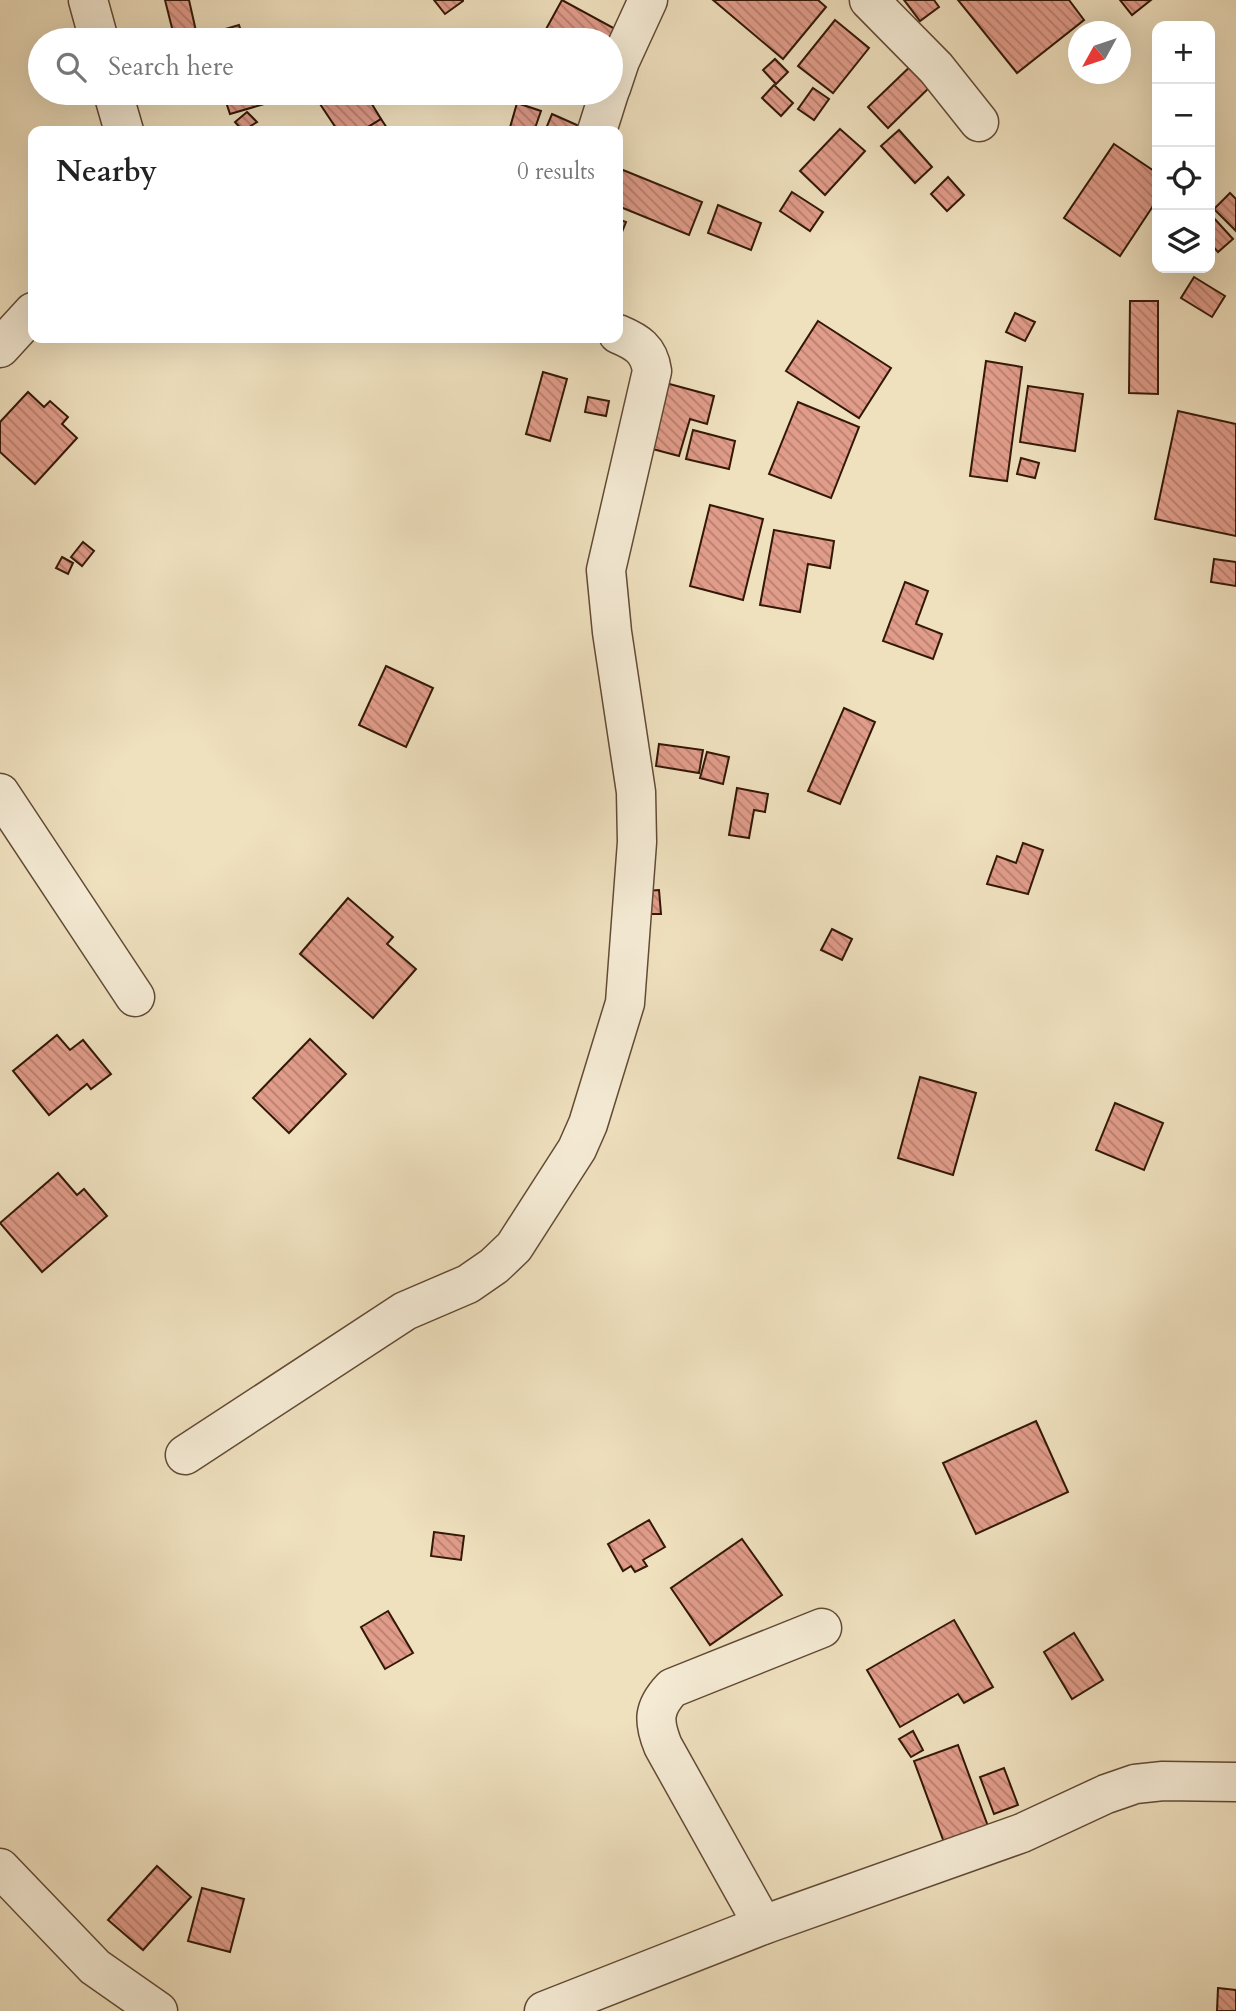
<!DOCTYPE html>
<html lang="en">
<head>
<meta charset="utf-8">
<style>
  :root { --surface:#fff; --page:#f6f6f6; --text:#222; --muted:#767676; --line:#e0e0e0 }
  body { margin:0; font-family:Cardo,serif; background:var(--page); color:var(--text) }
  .controls { position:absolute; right:21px; top:21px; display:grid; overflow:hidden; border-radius:14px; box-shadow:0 7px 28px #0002 }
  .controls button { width:63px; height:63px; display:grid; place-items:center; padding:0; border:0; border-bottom:2px solid var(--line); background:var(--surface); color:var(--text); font:35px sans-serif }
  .compass { position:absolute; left:1068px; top:21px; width:63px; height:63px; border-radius:50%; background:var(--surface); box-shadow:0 7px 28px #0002; rotate:230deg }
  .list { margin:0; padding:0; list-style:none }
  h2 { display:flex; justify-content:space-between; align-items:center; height:91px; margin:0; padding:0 28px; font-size:30px }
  h2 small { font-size:23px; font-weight:400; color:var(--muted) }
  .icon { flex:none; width:38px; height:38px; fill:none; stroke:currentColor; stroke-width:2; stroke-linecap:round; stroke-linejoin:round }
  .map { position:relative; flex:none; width:1236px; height:2011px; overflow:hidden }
  .search { position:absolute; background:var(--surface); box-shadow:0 7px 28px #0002; left:28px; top:28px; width:595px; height:77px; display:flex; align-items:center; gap:18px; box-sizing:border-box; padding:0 24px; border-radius:38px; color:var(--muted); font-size:26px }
  .panel { position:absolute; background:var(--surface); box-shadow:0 7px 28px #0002; left:28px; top:126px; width:595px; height:217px; border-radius:14px }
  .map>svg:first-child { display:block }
  .building { fill:url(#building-back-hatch); stroke:#331807; stroke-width:2 }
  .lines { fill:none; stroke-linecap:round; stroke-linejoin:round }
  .minor-casing { stroke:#624a35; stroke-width:41 }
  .minor { stroke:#f5ebd5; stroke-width:38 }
</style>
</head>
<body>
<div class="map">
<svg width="1236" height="2011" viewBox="0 0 1236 2011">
  <defs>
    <pattern id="building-back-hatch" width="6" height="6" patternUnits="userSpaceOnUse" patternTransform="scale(1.75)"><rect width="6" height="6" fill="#e19c8a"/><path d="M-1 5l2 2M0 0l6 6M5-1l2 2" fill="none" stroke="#b77e6f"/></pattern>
  </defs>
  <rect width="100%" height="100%" fill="#efe0be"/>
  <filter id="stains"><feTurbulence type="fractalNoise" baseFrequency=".00286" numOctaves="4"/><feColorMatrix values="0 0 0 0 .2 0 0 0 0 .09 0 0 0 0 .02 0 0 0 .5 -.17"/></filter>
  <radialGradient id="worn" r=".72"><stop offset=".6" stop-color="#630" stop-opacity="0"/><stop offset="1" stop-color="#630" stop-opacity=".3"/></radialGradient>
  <!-- building -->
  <g class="building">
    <polygon points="165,0 189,0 198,40 175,40"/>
    <polygon points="434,0 463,0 463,1 445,14"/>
    <polygon points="562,0 619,31 611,40 540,40"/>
    <polygon points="713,0 818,0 826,7 783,59"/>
    <polygon points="904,0 934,0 939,7 920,21"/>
    <polygon points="958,0 1069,0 1084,20 1017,73"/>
    <polygon points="1120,0 1151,0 1132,15"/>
    <polygon points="835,20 869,48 833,93 798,66"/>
    <polygon points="239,25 244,40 207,40 205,35"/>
    <polygon points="775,59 788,72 776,84 763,70"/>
    <polygon points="917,60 937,80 888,128 868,107"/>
    <polygon points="774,85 793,103 781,116 762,98"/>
    <polygon points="813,88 829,99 814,120 798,109"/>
    <polygon points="223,93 260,93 264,104 230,114"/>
    <polygon points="318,93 365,93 381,119 361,131 338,131 314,95"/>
    <polygon points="517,103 541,111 534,131 509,131"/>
    <polygon points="247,112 257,122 243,131 235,122"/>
    <polygon points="552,114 586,129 585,131 545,131"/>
    <polygon points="381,119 389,131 362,131"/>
    <polygon points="840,129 865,151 825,195 800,171"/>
    <polygon points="899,130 932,167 915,183 881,146"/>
    <polygon points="1114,144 1157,173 1157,200 1120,256 1064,218"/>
    <polygon points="618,168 702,202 689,235 618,206"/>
    <polygon points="948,177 964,195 947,211 931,194"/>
    <polygon points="792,192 823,212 810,231 780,211"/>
    <polygon points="1230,193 1236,199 1236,231 1214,209"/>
    <polygon points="718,205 761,223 751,250 708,233"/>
    <polygon points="1212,216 1233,239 1218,252 1210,243"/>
    <polygon points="618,219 626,222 618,242"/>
    <polygon points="1194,277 1225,296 1212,317 1181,298"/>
    <polygon points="1130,301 1158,301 1158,394 1129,393"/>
    <polygon points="1015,313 1035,322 1025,341 1006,332"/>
    <polygon points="818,321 891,368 859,418 786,371"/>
    <polygon points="986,361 1022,367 1007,481 970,476"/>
    <polygon points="543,372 567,379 550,441 526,434"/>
    <polygon points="662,382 714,396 707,424 690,419 679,456 645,447"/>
    <polygon points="1028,386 1083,394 1075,451 1020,442"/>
    <polygon points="28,392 44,407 50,401 68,417 62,424 77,438 35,484 0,452 0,422"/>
    <polygon points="588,397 609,401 606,416 585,412"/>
    <polygon points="798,402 859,427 831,498 769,474"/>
    <polygon points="1178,411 1236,424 1236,536 1155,519"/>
    <polygon points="693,430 735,441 729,469 686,459"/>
    <polygon points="1021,458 1039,463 1035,478 1017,474"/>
    <polygon points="710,505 763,519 743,600 690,586"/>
    <polygon points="774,530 834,541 830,568 808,564 800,612 760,605"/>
    <polygon points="83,542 94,551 82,566 71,557"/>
    <polygon points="62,557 73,563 68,574 56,568"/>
    <polygon points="1214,559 1236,562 1236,586 1211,582"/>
    <polygon points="905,582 928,591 916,624 942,634 933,659 883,641"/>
    <polygon points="386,666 433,688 406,747 359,725"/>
    <polygon points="844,708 875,722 840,804 808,791"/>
    <polygon points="659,744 703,750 699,773 656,766"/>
    <polygon points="707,752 729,757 723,784 700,778"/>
    <polygon points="737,788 768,794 765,812 754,810 749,838 729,835"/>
    <polygon points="1023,843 1043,850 1028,894 987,884 997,856 1016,863"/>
    <polygon points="659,890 661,914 647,914 645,891"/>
    <polygon points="348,898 393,937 387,944 416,969 373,1018 300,954"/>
    <polygon points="832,929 852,939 842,960 821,950"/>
    <polygon points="57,1035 70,1050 83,1040 111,1074 91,1089 87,1084 49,1115 13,1071"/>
    <polygon points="310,1039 346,1074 289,1133 253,1098"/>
    <polygon points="920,1077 976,1093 953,1175 898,1158"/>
    <polygon points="1115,1103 1163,1123 1144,1170 1096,1150"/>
    <polygon points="58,1173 77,1195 84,1189 107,1216 42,1272 0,1223"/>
    <polygon points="1036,1421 1068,1492 976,1534 943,1463"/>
    <polygon points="649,1520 665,1547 643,1560 647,1566 635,1572 631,1566 623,1571 608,1544"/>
    <polygon points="434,1532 464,1536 461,1560 431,1556"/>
    <polygon points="742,1539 782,1595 710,1645 671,1588"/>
    <polygon points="388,1611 413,1653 385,1669 361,1627"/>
    <polygon points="954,1620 993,1687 964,1703 958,1694 900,1727 867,1670"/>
    <polygon points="1074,1633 1103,1680 1072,1699 1044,1652"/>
    <polygon points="913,1731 923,1750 911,1757 899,1739"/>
    <polygon points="958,1745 989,1829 945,1845 914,1761"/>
    <polygon points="1004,1768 1018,1805 994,1814 980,1777"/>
    <polygon points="157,1866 191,1897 143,1950 108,1920"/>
    <polygon points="202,1888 244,1899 230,1952 188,1941"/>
    <polygon points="1218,1988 1236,1990 1236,2011 1217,2011"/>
  </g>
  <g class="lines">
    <!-- minor casing -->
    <g class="minor-casing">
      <g id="minor">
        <polyline points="88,0 99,40"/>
        <polyline points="869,0 936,68 979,122"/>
        <polyline points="611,88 620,61 648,0"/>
        <polyline points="113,93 124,131"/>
        <polyline points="597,131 609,93"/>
        <polyline points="0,348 33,312"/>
        <polyline points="0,793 135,997"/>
        <path d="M185,1455L405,1311L468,1284L494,1266L514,1247L577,1149L588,1124L625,1003L637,842L636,792L612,632L606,570L652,371C649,349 637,342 618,334"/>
        <polyline points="0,1868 95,1967 158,2011"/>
        <path d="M763,1925L663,1746C653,1721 653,1708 672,1688L822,1628"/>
        <polyline points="544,2011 763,1925 1022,1833 1106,1794 1135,1784 1163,1781 1236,1782"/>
      </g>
    </g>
    <!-- minor -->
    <use href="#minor" class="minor"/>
  </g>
  <rect width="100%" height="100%" filter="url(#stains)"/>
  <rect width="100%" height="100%" fill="url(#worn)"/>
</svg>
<div class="controls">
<button>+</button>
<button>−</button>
<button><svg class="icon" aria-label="locate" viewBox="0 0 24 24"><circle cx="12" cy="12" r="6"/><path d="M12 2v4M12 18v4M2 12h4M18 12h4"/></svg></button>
<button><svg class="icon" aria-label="layers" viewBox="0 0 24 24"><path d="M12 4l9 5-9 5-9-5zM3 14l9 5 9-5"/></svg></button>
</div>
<svg class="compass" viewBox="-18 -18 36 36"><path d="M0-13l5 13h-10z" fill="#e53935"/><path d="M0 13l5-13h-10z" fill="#767676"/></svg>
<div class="search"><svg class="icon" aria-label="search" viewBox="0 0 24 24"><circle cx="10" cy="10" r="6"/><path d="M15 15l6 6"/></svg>Search here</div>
<section class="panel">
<h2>Nearby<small>0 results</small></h2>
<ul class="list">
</ul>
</section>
</div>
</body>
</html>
